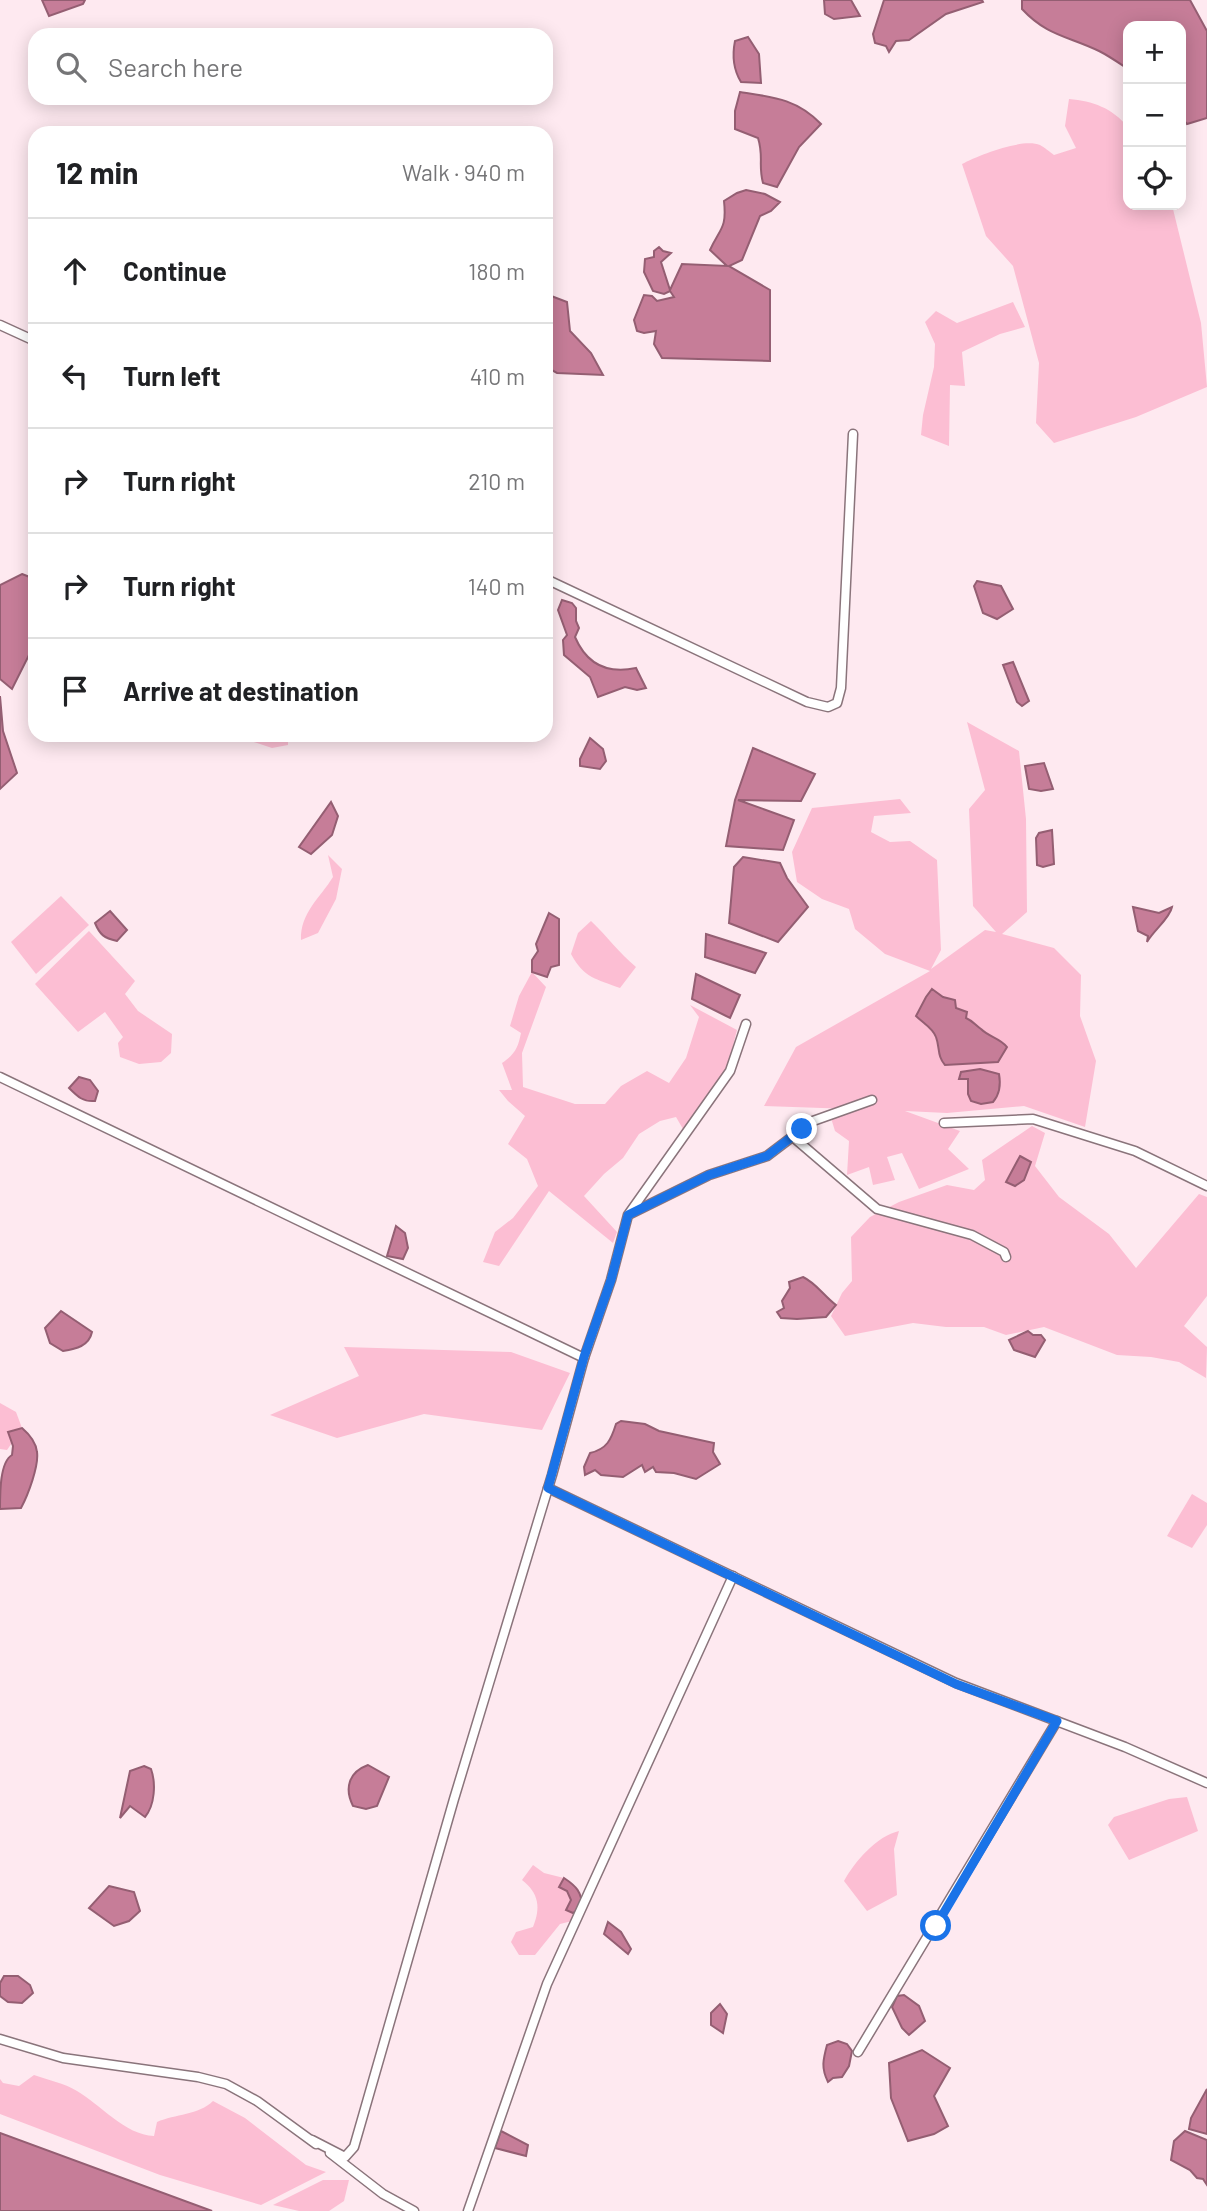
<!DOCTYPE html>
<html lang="en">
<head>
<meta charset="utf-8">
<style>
  :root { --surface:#fff; --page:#f2f2f2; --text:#202124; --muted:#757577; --line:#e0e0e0 }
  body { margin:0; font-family:Barlow,sans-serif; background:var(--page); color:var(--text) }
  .controls { position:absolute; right:21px; top:21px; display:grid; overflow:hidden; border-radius:14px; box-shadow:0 4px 18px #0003 }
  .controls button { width:63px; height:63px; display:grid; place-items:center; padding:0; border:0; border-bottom:2px solid var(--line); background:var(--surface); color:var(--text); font:35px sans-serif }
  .stop { position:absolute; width:21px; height:21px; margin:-16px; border:5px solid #1a73e8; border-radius:50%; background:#fff }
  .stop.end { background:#1a73e8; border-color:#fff; box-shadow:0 2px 7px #0008 }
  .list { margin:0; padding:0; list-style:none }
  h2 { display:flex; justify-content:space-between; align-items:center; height:91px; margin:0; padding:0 28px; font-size:30px }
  h2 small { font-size:23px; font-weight:400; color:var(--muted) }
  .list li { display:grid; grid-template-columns:46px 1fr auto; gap:21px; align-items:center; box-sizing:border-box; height:105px; padding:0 28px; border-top:2px solid var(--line) }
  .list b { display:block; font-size:26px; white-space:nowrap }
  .list em { font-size:23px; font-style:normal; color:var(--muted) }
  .icon { flex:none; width:38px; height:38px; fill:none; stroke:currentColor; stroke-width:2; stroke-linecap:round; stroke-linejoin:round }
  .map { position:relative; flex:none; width:1207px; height:2211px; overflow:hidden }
  .search { position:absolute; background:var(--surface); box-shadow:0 4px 18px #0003; left:28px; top:28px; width:525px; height:77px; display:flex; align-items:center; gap:18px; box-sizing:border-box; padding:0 24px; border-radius:21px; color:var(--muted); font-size:26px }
  .panel { position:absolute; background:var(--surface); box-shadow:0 4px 18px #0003; left:28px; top:126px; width:525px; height:616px; border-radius:21px }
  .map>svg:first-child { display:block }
  .green { fill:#fcbed3 }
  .water { fill:#c67d98; stroke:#945e72; stroke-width:2 }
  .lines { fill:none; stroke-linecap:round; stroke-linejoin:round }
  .street-casing { stroke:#8a747b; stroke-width:11 }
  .street { stroke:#fff; stroke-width:8 }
  .route { stroke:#1a73e8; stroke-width:9 }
</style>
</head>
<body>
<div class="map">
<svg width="1207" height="2211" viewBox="0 0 1207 2211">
  <rect width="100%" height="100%" fill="#fee9f0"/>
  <!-- green -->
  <g class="green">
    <path d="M1069,99C1093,101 1112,108 1128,127V205H1172L1201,323L1207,387L1136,417L1054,443L1036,423L1039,363L1013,266L986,236L962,164C979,155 1022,138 1040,145C1044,147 1050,152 1054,155L1076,148L1065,126Z"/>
    <polygon points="1013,302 1025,327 1000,334 962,352 965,386 950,385 949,446 921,435 923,415 934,367 935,344 925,322 936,311 957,323"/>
    <polygon points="967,722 1019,751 1026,819 1027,912 1002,934 1054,948 1081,975 1080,1016 1096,1061 1085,1127 1024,1106 947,1113 905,1111 960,1131 948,1149 969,1169 919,1189 902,1153 887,1157 895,1180 873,1185 869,1167 847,1175 849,1141 835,1131 831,1118 851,1109 764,1106 796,1047 930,971 885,954 855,929 849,909 822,899 797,882 792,852 812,808 900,799 911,813 874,816 871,832 890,842 910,841 937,860 941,950 931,969 985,930 996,932 973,906 969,809 985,790"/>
    <polygon points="239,735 288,735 288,745 272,748 242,738"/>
    <path d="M328,855L342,869L336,899L318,933L301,940C300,913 320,898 333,877Z"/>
    <polygon points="61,896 89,925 36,974 11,942"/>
    <path d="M591,921C607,936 619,953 636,967L620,988C596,979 584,978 571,954L578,933Z"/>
    <polygon points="89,931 135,981 125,994 138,1011 172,1034 171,1053 161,1062 139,1064 120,1057 118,1043 123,1037 105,1012 78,1032 35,984"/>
    <path d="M532,972L546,987L522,1053L523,1087L575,1104H605L621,1086L647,1071L669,1083L686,1058L699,1017L690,1005L737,1030L725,1077L683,1129L676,1117L660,1121L639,1134L623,1158L604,1174L584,1196L617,1232L613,1243L549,1191L499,1266L483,1262L495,1232L513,1218L538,1186L527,1159L508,1144L525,1116L508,1101L499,1090H512L502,1063C515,1054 518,1048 521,1033L510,1026L519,996Z"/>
    <polygon points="1032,1126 1045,1133 1035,1166 1059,1197 1109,1234 1136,1268 1199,1194 1207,1197 1207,1296 1184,1326 1207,1347 1206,1378 1179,1362 1151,1357 1117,1355 1044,1327 1006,1335 984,1327 946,1327 913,1323 845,1336 831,1316 842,1293 852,1281 851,1237 870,1217 899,1202 947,1185 974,1190 985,1180 982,1160"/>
    <polygon points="344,1347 511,1352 570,1373 542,1430 424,1414 337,1438 270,1415 359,1376"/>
    <polygon points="0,1403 16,1412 22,1428 7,1450 0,1449"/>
    <polygon points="1192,1494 1207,1503 1207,1525 1192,1548 1167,1536"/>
    <polygon points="1187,1797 1198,1831 1129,1860 1108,1825 1114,1817 1169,1799"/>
    <path d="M899,1831L894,1849L897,1895L867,1911L844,1881C855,1861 877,1836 899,1831Z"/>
    <path d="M533,1865L544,1873L564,1878L576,1920L560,1924L535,1955H519L511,1942L516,1932L533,1927C541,1908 539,1893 522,1880Z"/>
    <path d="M34,2075C48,2080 64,2083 77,2091C100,2104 125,2135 154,2136L157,2122C175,2114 199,2115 213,2101L245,2118L306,2165L326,2172L261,2205L160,2175L0,2114V2079L3,2083L19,2086Z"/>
    <polygon points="323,2180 349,2180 344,2201 329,2211 299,2211 273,2205"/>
  </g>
  <!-- water -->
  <g class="water">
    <polygon points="42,0 85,0 83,4 49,16"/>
    <polygon points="824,0 851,0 860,16 834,19 825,14"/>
    <polygon points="884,0 982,0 983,2 946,14 909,40 896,41 889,52 886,46 875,43 873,34"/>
    <path d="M1022,0H1190L1207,31V118L1187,124L1181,117V26H1128V69C1119,63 1109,56 1099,51C1068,36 1047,36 1022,9Z"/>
    <path d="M748,37L759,54L761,83L741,82C733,69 732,56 735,41Z"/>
    <path d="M740,92C773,97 797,99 821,124L799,147L777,187L763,183C758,165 764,157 758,138L735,129V111Z"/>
    <path d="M746,190L765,194L780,202L771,211L760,216L742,260L729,266L770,290V361L662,358L654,344L656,331L644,333L637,331L634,320L644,295L652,296L657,301L674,297L670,291L664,294L653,291L644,272L645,259L654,257V251L659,247L663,251L671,253L661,262L670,290L682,264L727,266L710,250C720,228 727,229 724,201L737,193Z"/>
    <polygon points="546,294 567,302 570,331 591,353 603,375 557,373 546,367"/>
    <polygon points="22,574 35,579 35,643 12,689 0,679 0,585"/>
    <polygon points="977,581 1001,586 1013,609 997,619 983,613 974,586"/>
    <path d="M562,600L572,603L576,608V621L579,628L575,637C587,665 608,674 636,668L646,688L637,690L625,687L598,697L590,677L564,655L563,640L567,635L558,610Z"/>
    <polygon points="1013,662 1029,701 1022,706 1017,702 1003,665"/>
    <polygon points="0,696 3,731 17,773 0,789"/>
    <polygon points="590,738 603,749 606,761 600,769 580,766 580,759"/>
    <polygon points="753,748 815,774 801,801 738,800 794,820 783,850 726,846 735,800"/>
    <polygon points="1044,763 1053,789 1041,791 1029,789 1025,766"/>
    <polygon points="331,802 338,816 332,835 311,854 299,847"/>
    <polygon points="1052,830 1054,864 1043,867 1037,865 1036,838 1039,833"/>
    <polygon points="743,857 780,863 787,878 808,907 778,942 729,923 734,867"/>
    <path d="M1133,907L1159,913L1172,907C1170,918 1154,930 1147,942L1148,936L1138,931Z"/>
    <path d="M110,911L127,930L117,941C104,938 100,935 95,923Z"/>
    <polygon points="549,913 559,919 559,965 551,967 547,977 532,972 532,960 538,951 536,944"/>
    <polygon points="706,934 766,953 755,973 705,957"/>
    <polygon points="696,974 740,995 730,1018 692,999"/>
    <path d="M932,989L943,997L955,1000L956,1008L967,1012L966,1018C973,1021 975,1025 981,1029C989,1037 1000,1038 1007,1047L998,1062L945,1065C937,1056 940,1048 936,1037C933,1028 923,1023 916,1016L926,997Z"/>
    <path d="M980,1069L999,1074C1001,1085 1000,1094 993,1102L981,1104L971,1101L968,1094V1079H959L961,1072Z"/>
    <path d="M79,1077L90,1080L98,1091L95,1101C83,1102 78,1097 69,1088Z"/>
    <polygon points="1020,1156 1031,1162 1024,1180 1015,1186 1006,1182"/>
    <polygon points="396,1226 405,1233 408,1248 403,1259 387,1256"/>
    <path d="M803,1277C816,1283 824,1296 836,1305L826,1317L797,1319L781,1318L777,1312L784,1308L782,1301L790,1288L789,1282Z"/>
    <path d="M61,1311L92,1332C89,1346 76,1349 63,1351L50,1343L45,1328Z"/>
    <polygon points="1028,1331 1033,1335 1041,1335 1045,1340 1035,1357 1014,1350 1009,1340"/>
    <path d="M621,1421L645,1424L659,1431L714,1443L713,1452L720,1464L696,1479L674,1473L656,1472L653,1467L645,1472L642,1465L623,1477L601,1475L595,1470L585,1475L584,1467L590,1453C607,1449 611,1440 616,1424Z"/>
    <path d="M22,1428C29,1434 36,1442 37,1452C39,1466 28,1495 21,1508L0,1509C0,1492 0,1462 12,1455L13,1446L8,1432Z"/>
    <path d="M368,1765L389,1777L377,1806L366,1809L353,1806C344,1788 349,1772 368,1765Z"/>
    <path d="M144,1766L151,1769C156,1783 155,1805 145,1817L130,1806L120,1818L130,1771Z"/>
    <path d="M564,1878C576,1886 582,1892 582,1907L573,1913L566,1910L571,1900L567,1891L559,1887Z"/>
    <polygon points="109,1886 134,1892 140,1911 129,1921 114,1926 89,1908"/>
    <polygon points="608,1922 621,1932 631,1949 628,1954 604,1934"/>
    <polygon points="4,1976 18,1976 30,1985 33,1993 22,2003 8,2002 0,1996 0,1983"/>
    <polygon points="904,1995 919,2006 925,2021 909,2035 902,2028 892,2007 897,1996"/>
    <polygon points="720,2004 727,2014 723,2033 711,2025 711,2013"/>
    <path d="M838,2041L847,2044L852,2051L849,2066L842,2077L833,2078L828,2082C821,2068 823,2060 827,2045Z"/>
    <polygon points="922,2050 950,2068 934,2096 948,2126 934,2134 908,2141 891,2098 889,2063"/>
    <polygon points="1207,2089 1207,2134 1189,2129 1191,2118"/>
    <polygon points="501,2131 528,2145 526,2156 495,2148"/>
    <polygon points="1185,2131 1207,2140 1207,2185 1203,2179 1197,2178 1190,2170 1171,2160 1174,2141"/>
    <polygon points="0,2133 212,2211 0,2211"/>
  </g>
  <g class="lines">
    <!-- street casing -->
    <g class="street-casing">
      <g id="street">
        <polyline points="0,325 35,341"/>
        <polyline points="546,579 807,702 828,707 837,703 841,688 853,434"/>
        <polyline points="0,1077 584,1358"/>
        <polyline points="944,1123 1033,1119 1135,1151 1207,1186"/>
        <polyline points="793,1137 877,1209 972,1235 1004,1252 1006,1257"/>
        <polyline points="630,1214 709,1175 767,1156 813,1121 872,1100"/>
        <polyline points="548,1488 956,1683 1125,1747 1207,1783"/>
        <polyline points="0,2039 63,2058 198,2077 226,2084 257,2101 316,2144"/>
        <polyline points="858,2052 1057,1721"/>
        <polyline points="312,2140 345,2157 354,2147 454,1799 552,1475 584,1358 611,1280 628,1215 730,1071 746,1024"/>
        <polyline points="330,2153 383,2194 414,2211"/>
        <polyline points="468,2211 547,1984 733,1576"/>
      </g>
    </g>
    <!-- street -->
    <use href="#street" class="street"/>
  </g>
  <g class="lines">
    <!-- route -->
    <polyline class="route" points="802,1129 767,1156 709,1175 628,1215 611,1280 584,1357 548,1488 956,1684 1057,1721 936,1926"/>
  </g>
</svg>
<div class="controls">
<button>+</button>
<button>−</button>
<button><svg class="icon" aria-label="locate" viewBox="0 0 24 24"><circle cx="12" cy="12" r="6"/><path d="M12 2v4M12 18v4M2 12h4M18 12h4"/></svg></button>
</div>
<div class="stop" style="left:936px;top:1926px"></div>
<div class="stop end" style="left:802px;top:1129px"></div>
<div class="search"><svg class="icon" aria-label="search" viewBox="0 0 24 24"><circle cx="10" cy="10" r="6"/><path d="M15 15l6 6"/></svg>Search here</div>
<section class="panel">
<h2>12 min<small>Walk · 940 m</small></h2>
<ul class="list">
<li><svg class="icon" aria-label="ahead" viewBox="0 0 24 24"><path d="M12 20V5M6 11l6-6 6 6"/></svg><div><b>Continue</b></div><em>180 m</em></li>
<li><svg class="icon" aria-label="left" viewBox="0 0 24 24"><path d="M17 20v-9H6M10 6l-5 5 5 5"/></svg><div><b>Turn left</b></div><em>410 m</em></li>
<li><svg class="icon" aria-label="right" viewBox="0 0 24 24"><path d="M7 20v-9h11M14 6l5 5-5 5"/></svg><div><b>Turn right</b></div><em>210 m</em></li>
<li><svg class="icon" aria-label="right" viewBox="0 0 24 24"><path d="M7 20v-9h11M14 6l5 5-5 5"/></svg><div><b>Turn right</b></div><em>140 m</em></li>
<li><svg class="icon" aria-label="arrive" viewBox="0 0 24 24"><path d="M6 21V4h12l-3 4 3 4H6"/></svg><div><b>Arrive at destination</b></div></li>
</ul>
</section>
</div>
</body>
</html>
